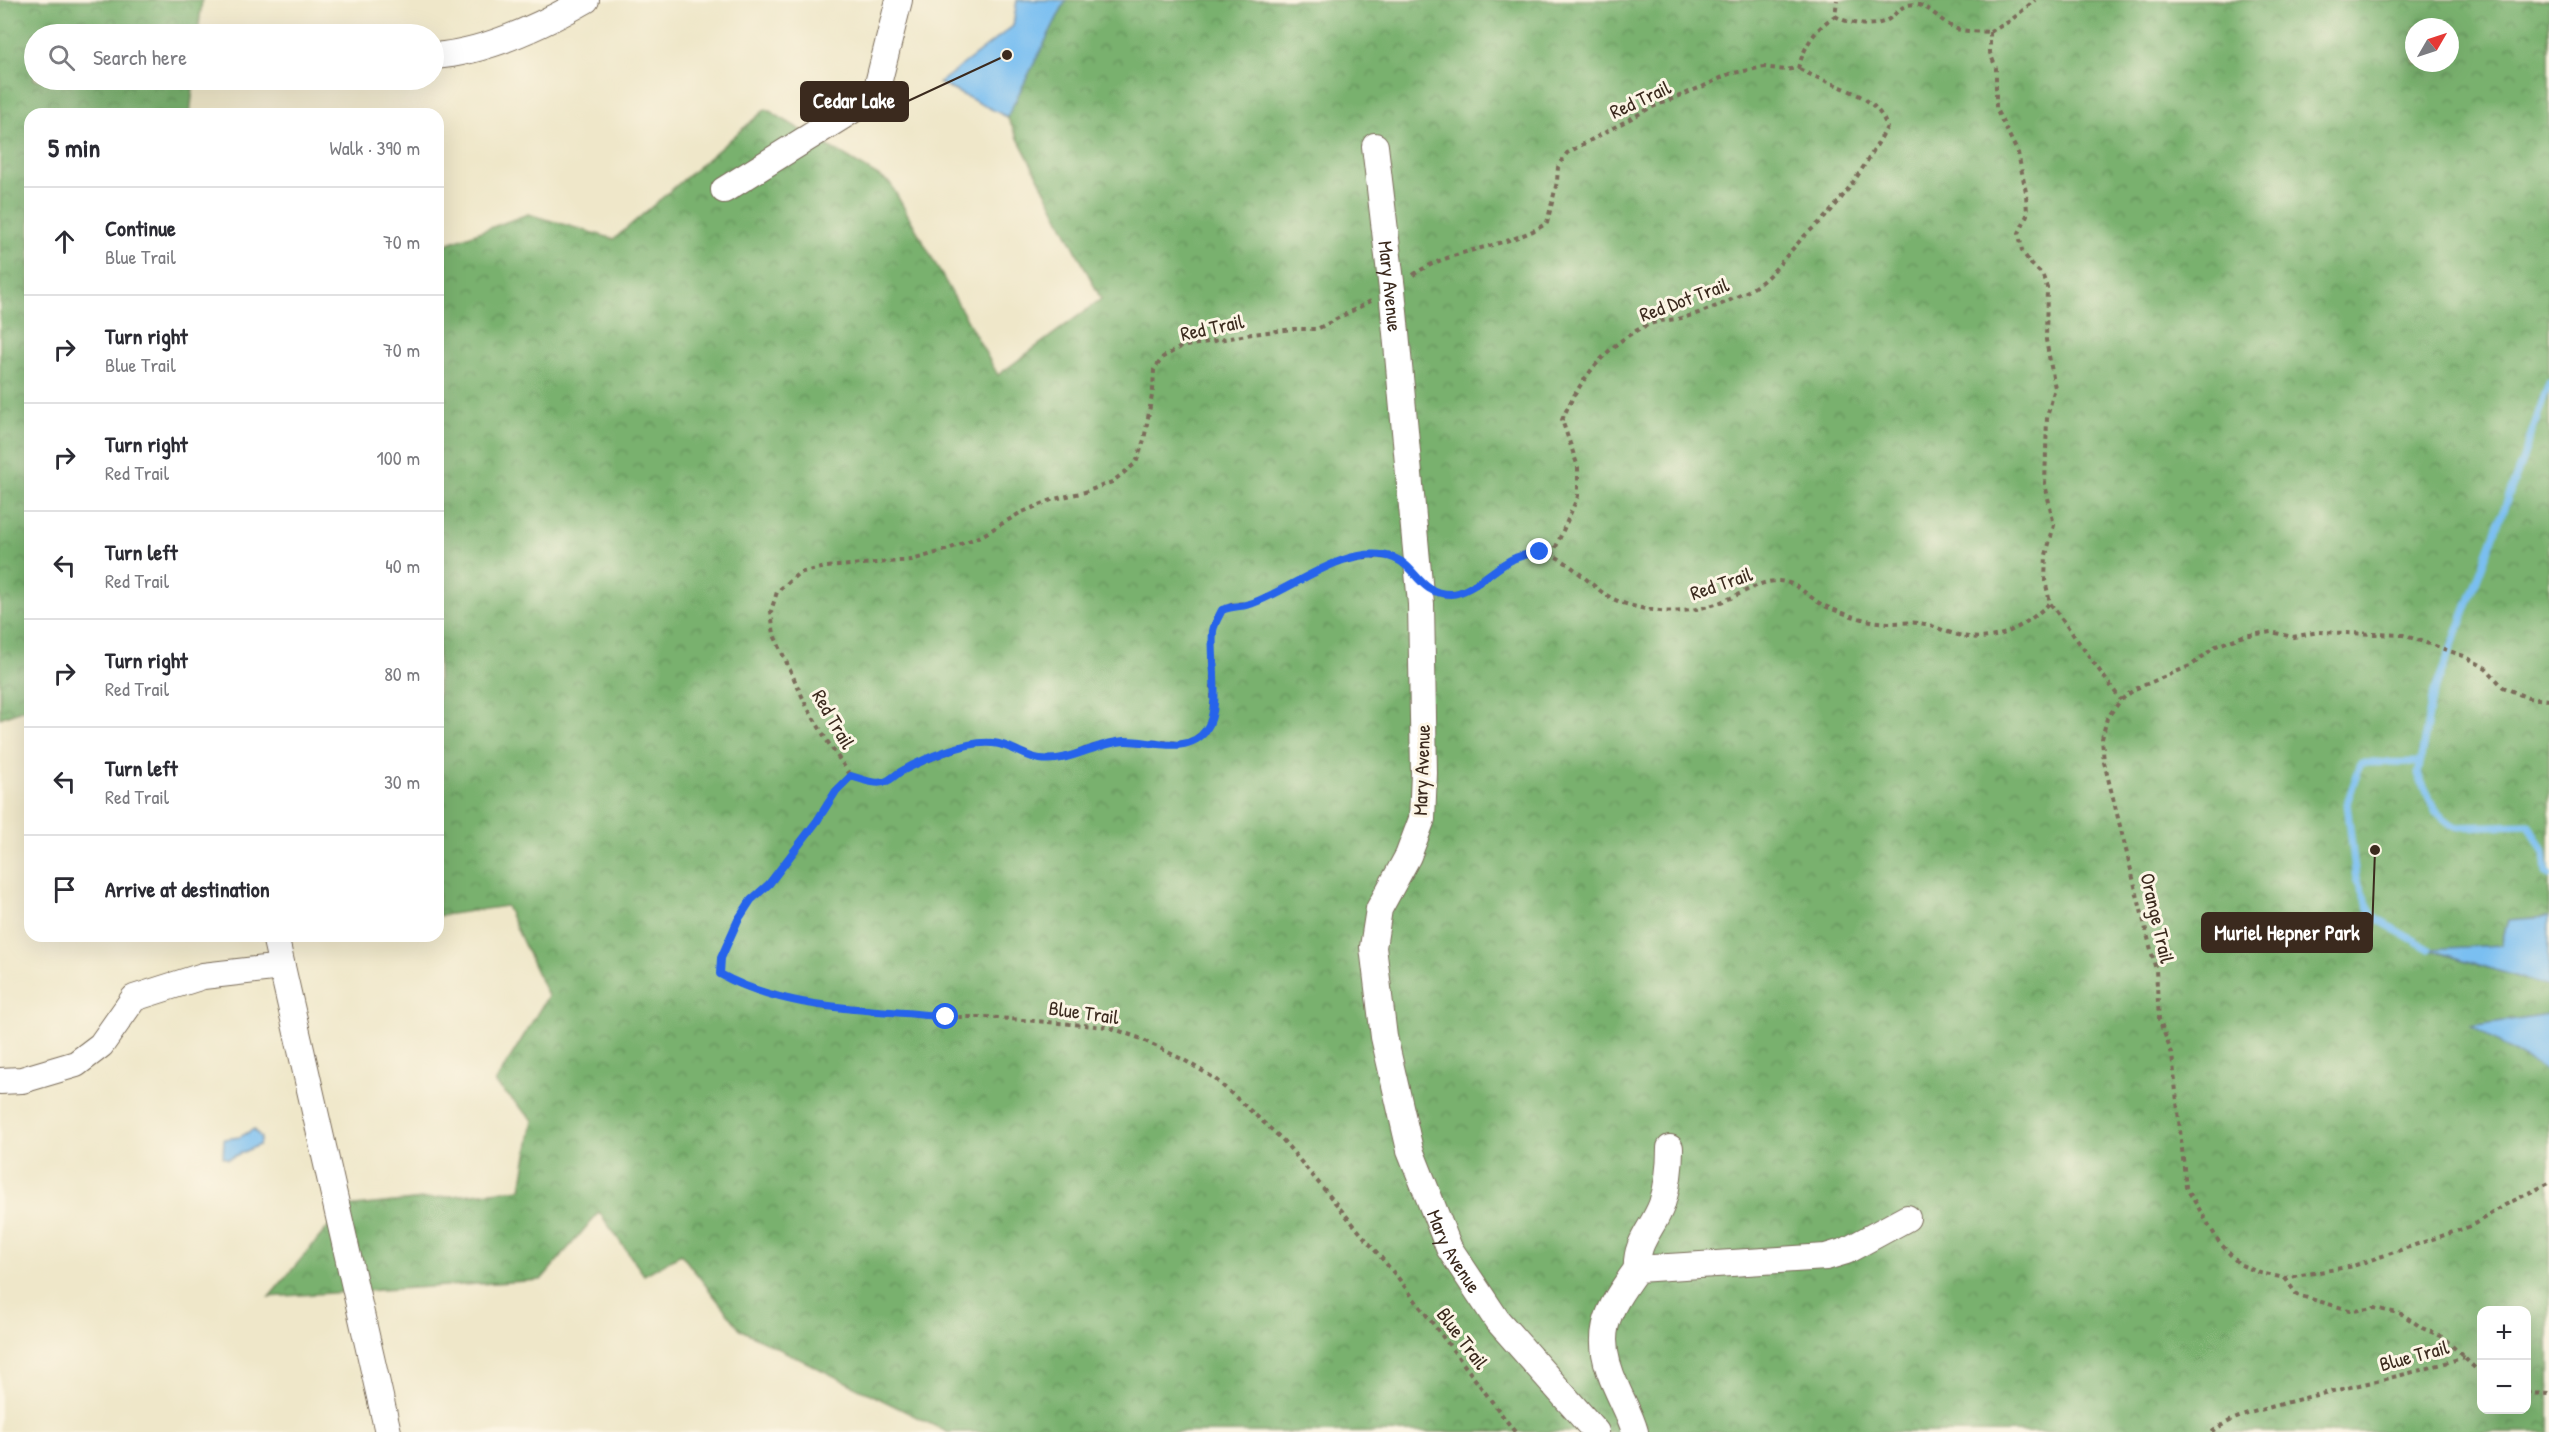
<!DOCTYPE html>
<html lang="en">
<head>
<meta charset="utf-8">
<style>
  :root { --surface:#fff; --page:#f2f2f3; --text:#2b2b33; --muted:#7c7c81; --line:#e1e1e2 }
  body { margin:0; font-family:"Patrick Hand",sans-serif; background:var(--page); color:var(--text) }
  .controls { position:absolute; right:18px; bottom:18px; display:grid; overflow:hidden; border-radius:12px; box-shadow:0 6px 24px #0002 }
  .controls button { width:54px; height:54px; display:grid; place-items:center; padding:0; border:0; border-bottom:2px solid var(--line); background:var(--surface); color:var(--text); font:30px sans-serif }
  .compass { position:absolute; left:2405px; top:18px; width:54px; height:54px; border-radius:50%; background:var(--surface); box-shadow:0 6px 24px #0002; rotate:51deg }
  .stop { position:absolute; width:18px; height:18px; margin:-14px; border:4px solid #2563eb; border-radius:50%; background:#fff }
  .stop.end { background:#2563eb; border-color:#fff; box-shadow:0 2px 6px #0008 }
  .list { margin:0; padding:0; list-style:none }
  h2 { display:flex; justify-content:space-between; align-items:center; height:78px; margin:0; padding:0 24px; font-size:26px }
  h2 small { font-size:20px; font-weight:400; color:var(--muted) }
  .list li { display:grid; grid-template-columns:39px 1fr auto; gap:18px; align-items:center; box-sizing:border-box; height:108px; padding:0 24px; border-top:2px solid var(--line) }
  .list b { display:block; font-size:22px; white-space:nowrap }
  .list p { margin:0; font-size:20px; white-space:nowrap; color:var(--muted) }
  .list em { font-size:20px; font-style:normal; color:var(--muted) }
  .icon { flex:none; width:33px; height:33px; fill:none; stroke:currentColor; stroke-width:2; stroke-linecap:round; stroke-linejoin:round }
  .map { position:relative; flex:none; width:2549px; height:1432px; overflow:hidden }
  .search { position:absolute; background:var(--surface); box-shadow:0 6px 24px #0002; left:24px; top:24px; width:420px; height:66px; display:flex; align-items:center; gap:15px; box-sizing:border-box; padding:0 21px; border-radius:33px; color:var(--muted); font-size:22px }
  .panel { position:absolute; background:var(--surface); box-shadow:0 6px 24px #0002; left:24px; top:108px; width:420px; height:834px; border-radius:18px }
  .map>svg:first-child { display:block }
  .forest { fill:url(#forest-crowns); stroke:#5a6e46; stroke-width:1.5; fill-rule:evenodd }
  .water { fill:#7abff1; stroke:#5a7488; stroke-width:1.5 }
  .lines { fill:none; stroke-linecap:round; stroke-linejoin:round }
  .stream { stroke:#7abff1; stroke-width:7 }
  .minor-casing { stroke:#7a6c5a; stroke-width:28 }
  .path { stroke:#7a6c5a; stroke-width:4; stroke-dasharray:4.5 4.5; stroke-linecap:butt }
  .minor { stroke:#fff; stroke-width:26 }
  .route { stroke:#2563eb; stroke-width:8 }
  .labels { text-anchor:middle; dominant-baseline:central; stroke-width:6; stroke-linejoin:round; paint-order:stroke }
  .street-label { font-size:20px; fill:#3b2a1e; stroke:#fcf5e5 }
  .leader { fill:none; stroke:#3b2a1e; stroke-width:2 }
  .callout-dot { fill:#3b2a1e; stroke:#fcf5e5; stroke-width:2 }
  .callout { fill:#3b2a1e; stroke:#3b2a1e; stroke-width:2 }
  .callout-label { font-size:21px; text-anchor:middle; font-weight:bold; fill:#fff }
</style>
</head>
<body>
<div class="map">
<svg width="2549" height="1432" viewBox="0 0 2549 1432">
  <defs>
    <pattern id="forest-crowns" width="20" height="18" patternUnits="userSpaceOnUse" patternTransform="scale(1.5)"><rect width="20" height="18" fill="#79b16e"/><path d="M2 6a3 3 0 1 1 6 0M12 15a3 3 0 1 1 6 0" fill="none" stroke="#64905a"/></pattern>
  </defs>
  <rect width="100%" height="100%" fill="#fcf5e5"/>
  <filter id="ink" filterUnits="userSpaceOnUse"><feTurbulence type="fractalNoise" baseFrequency=".0167" numOctaves="2"/><feDisplacementMap in="SourceGraphic" scale="12" xChannelSelector="R" yChannelSelector="G"/><feConvolveMatrix kernelMatrix="1 2 1 2 8 2 1 2 1" color-interpolation-filters="sRGB"/></filter>
  <filter id="wash" filterUnits="userSpaceOnUse"><feTurbulence type="fractalNoise" baseFrequency=".008" numOctaves="4" result="noise"/><feDisplacementMap in="SourceGraphic" scale="24" xChannelSelector="R" yChannelSelector="G"/><feGaussianBlur stdDeviation="1.35" result="paint"/><feColorMatrix in="noise" values="0 0 0 0 0 0 0 0 0 0 0 0 0 0 0 0 0 1.4 0 .05"/><feComposite in="paint" operator="in"/></filter>
  <g filter="url(#wash)">
    <rect width="100%" height="100%" fill="#efe7c9"/>
    <!-- forest -->
    <g class="forest">
      <polygon points="0,0 202,0 198,34 34,34 34,80 194,80 190,114 30,114 30,707 0,718"/>
      <path d="M1066,0H2549V917L2508,920L2501,945L2431,950L2549,987V1014L2472,1026L2549,1073V1432H947L741,1330L681,1254L644,1275L599,1212L541,1280L269,1297L345,1207L521,1189L533,1120L495,1083L548,996L506,906L438,916V247L528,214L614,239L766,109L890,183L998,375L1101,299L1007,117ZM2414,27H2450V63H2414ZM2482,1310H2526V1410H2482Z"/>
    </g>
    <!-- water -->
    <g class="water">
      <polygon points="1017,0 1066,0 1007,117 939,83 1013,26"/>
      <polygon points="2549,917 2549,987 2429,949 2501,945 2508,920"/>
      <polygon points="2549,1014 2548,1073 2471,1026"/>
      <polygon points="254,1129 261,1138 259,1145 228,1159 223,1157 224,1139 240,1137"/>
    </g>
    <g class="lines">
      <!-- stream -->
      <g class="stream">
        <polyline points="2549,382 2522,461 2432,698 2418,774 2435,811 2455,827 2529,825 2544,853 2546,873 2549,875"/>
        <polyline points="2420,762 2361,763 2347,803 2356,879 2373,917 2429,949"/>
      </g>
    </g>
  </g>
  <g filter="url(#ink)">
    <g class="lines">
      <!-- minor casing -->
      <g class="minor-casing">
        <g id="minor">
          <path d="M434,56C486,52 541,26 586,0"/>
          <path id="s1" d="M1375,146L1392,290L1421,604L1424,773L1422,819L1408,856L1379,909L1373,947L1384,1037L1410,1150L1449,1248L1497,1320L1596,1432"/>
          <polyline points="724,190 875,96 899,0"/>
          <polyline points="275,936 388,1432"/>
          <polyline points="0,1081 22,1080 76,1064 101,1045 134,998 203,976 282,967"/>
          <path d="M1637,1269C1635,1242 1653,1229 1662,1204C1668,1185 1670,1168 1670,1148"/>
          <path d="M1635,1432C1631,1417 1623,1403 1617,1389C1592,1336 1605,1313 1637,1269L1826,1257L1846,1251L1907,1218"/>
        </g>
      </g>
      <!-- path -->
      <g class="path">
        <path d="M1835,16C1849,24 1873,29 1889,19C1895,15 1900,7 1908,5C1927,0 1940,23 1957,29C1967,32 1979,31 1990,32"/>
        <polyline points="1990,32 1990,53 1996,68 1996,109 2018,153 2026,192 2027,215 2019,233 2022,251 2031,264 2042,274 2047,287 2046,340 2055,388 2047,417 2045,484 2054,525 2046,555 2045,580 2050,603 2121,700"/>
        <polyline points="1990,32 2010,21 2035,0"/>
        <path d="M1413,275C1453,247 1507,249 1547,223L1557,182L1558,167L1567,153L1650,108L1704,86L1729,74L1764,67L1785,70L1798,68C1805,46 1814,29 1835,16L1837,0"/>
        <path d="M1371,301L1317,329H1293L1252,334L1181,347L1163,357L1154,370L1153,390L1144,440L1136,463L1112,482L1085,492L1054,499L1020,513L983,535L946,550L912,560L826,567L799,573L777,592L771,611L774,635L807,707L829,744L851,776L869,781L886,782L900,771L970,744L993,743L1016,749L1039,759L1065,758L1088,748L1115,741L1189,743L1206,730L1212,714L1213,628L1222,610C1226,608 1231,605 1235,604C1241,603 1247,605 1253,603C1303,584 1336,549 1393,558"/>
        <path d="M1552,556L1578,496V467L1562,420C1579,380 1609,341 1650,324C1661,320 1674,320 1686,317C1709,310 1733,300 1753,288C1771,277 1784,258 1798,243C1807,232 1819,224 1828,214C1849,191 1872,155 1887,127C1875,90 1827,86 1798,68"/>
        <path d="M1442,593C1478,599 1502,550 1540,552C1563,553 1588,584 1608,596C1616,601 1628,605 1637,607C1671,616 1704,611 1735,596C1748,590 1762,581 1777,581C1798,581 1808,598 1825,606C1846,615 1867,622 1890,623C1899,623 1909,622 1918,623C1929,624 1937,628 1948,632C1991,647 2019,631 2050,603"/>
        <polyline points="2549,700 2528,698 2503,687 2486,668 2464,656 2403,635 2318,632 2293,637 2271,632 2243,636 2216,646 2192,665 2135,689 2121,700 2107,718 2102,739 2104,762 2156,970 2159,1019 2172,1054 2186,1187 2219,1242 2239,1264 2260,1273 2285,1278 2353,1266 2471,1226 2505,1205 2549,1183"/>
        <polyline points="851,776 836,791 817,821 769,884 751,900 738,919 721,959 720,974 742,986 817,1006 946,1017 986,1017 1108,1027 1139,1038 1184,1060 1214,1078 1282,1139 1399,1279 1515,1432"/>
        <polyline points="2285,1278 2297,1295 2353,1311 2375,1308 2402,1314 2422,1328 2443,1337 2482,1375"/>
        <polyline points="2526,1393 2549,1394"/>
        <path d="M2212,1432C2234,1415 2259,1411 2285,1403C2344,1387 2405,1377 2464,1357"/>
      </g>
      <!-- minor -->
      <use href="#minor" class="minor"/>
    </g>
  </g>
  <g class="lines" filter="url(#ink)">
    <!-- route -->
    <path class="route" d="M946,1017C870,1008 789,1012 720,974L721,958L738,920L751,900L769,884L817,821L836,791L851,776C861,779 877,786 887,781C892,779 896,774 902,771C924,759 967,740 993,743C1010,744 1024,757 1040,759C1069,763 1095,743 1124,741C1150,740 1188,756 1206,730C1222,708 1210,658 1213,631C1214,624 1219,616 1222,610C1235,605 1243,607 1253,603C1293,589 1349,541 1394,558C1417,567 1419,594 1450,594C1469,595 1495,567 1513,559C1521,555 1531,554 1540,552"/>
  </g>
  <g class="labels">
    <!-- street labels -->
    <g class="street-label">
      <text transform="translate(1640 99) rotate(-25)">Red Trail</text>
      <text stroke="none"><textPath href="#s1" startOffset="141">Mary Avenue</textPath></text>
      <text transform="translate(1684 299) rotate(-20)">Red Dot Trail</text>
      <text transform="translate(1212 327) rotate(-12)">Red Trail</text>
      <text transform="translate(1721 583) rotate(-19)">Red Trail</text>
      <text transform="translate(834 719) rotate(60)">Red Trail</text>
      <text transform="translate(1421 770) rotate(-88)">Mary Avenue</text>
      <text transform="translate(2158 918) rotate(77)">Orange Trail</text>
      <text transform="translate(1084 1012) rotate(8)">Blue Trail</text>
      <text stroke="none"><textPath href="#s1" startOffset="1131">Mary Avenue</textPath></text>
      <text transform="translate(1463 1338) rotate(53)">Blue Trail</text>
      <text transform="translate(2414 1355) rotate(-15)">Blue Trail</text>
    </g>
  </g>
  <!-- callouts -->
  <path class="leader" d="M1007 55L908 101M2375 850L2372 933"/>
  <g class="callout-dot">
    <circle cx="1007" cy="55" r="6"/>
    <circle cx="2375" cy="850" r="6"/>
  </g>
  <g class="callout">
    <rect x="801" y="82" width="107" height="39" rx="6"/>
    <rect x="2202" y="913" width="170" height="39" rx="6"/>
  </g>
  <g class="callout-label">
    <text x="854" y="108">Cedar Lake</text>
    <text x="2287" y="940">Muriel Hepner Park</text>
  </g>
</svg>
<div class="controls">
<button>+</button>
<button>−</button>
</div>
<svg class="compass" viewBox="-18 -18 36 36"><path d="M0-13l5 13h-10z" fill="#e53935"/><path d="M0 13l5-13h-10z" fill="#7c7c81"/></svg>
<div class="stop" style="left:946px;top:1017px"></div>
<div class="stop end" style="left:1540px;top:552px"></div>
<div class="search"><svg class="icon" aria-label="search" viewBox="0 0 24 24"><circle cx="10" cy="10" r="6"/><path d="M15 15l6 6"/></svg>Search here</div>
<section class="panel">
<h2>5 min<small>Walk · 390 m</small></h2>
<ul class="list">
<li><svg class="icon" aria-label="ahead" viewBox="0 0 24 24"><path d="M12 20V5M6 11l6-6 6 6"/></svg><div><b>Continue</b><p>Blue Trail</p></div><em>70 m</em></li>
<li><svg class="icon" aria-label="right" viewBox="0 0 24 24"><path d="M7 20v-9h11M14 6l5 5-5 5"/></svg><div><b>Turn right</b><p>Blue Trail</p></div><em>70 m</em></li>
<li><svg class="icon" aria-label="right" viewBox="0 0 24 24"><path d="M7 20v-9h11M14 6l5 5-5 5"/></svg><div><b>Turn right</b><p>Red Trail</p></div><em>100 m</em></li>
<li><svg class="icon" aria-label="left" viewBox="0 0 24 24"><path d="M17 20v-9H6M10 6l-5 5 5 5"/></svg><div><b>Turn left</b><p>Red Trail</p></div><em>40 m</em></li>
<li><svg class="icon" aria-label="right" viewBox="0 0 24 24"><path d="M7 20v-9h11M14 6l5 5-5 5"/></svg><div><b>Turn right</b><p>Red Trail</p></div><em>80 m</em></li>
<li><svg class="icon" aria-label="left" viewBox="0 0 24 24"><path d="M17 20v-9H6M10 6l-5 5 5 5"/></svg><div><b>Turn left</b><p>Red Trail</p></div><em>30 m</em></li>
<li><svg class="icon" aria-label="arrive" viewBox="0 0 24 24"><path d="M6 21V4h12l-3 4 3 4H6"/></svg><div><b>Arrive at destination</b></div></li>
</ul>
</section>
</div>
</body>
</html>
